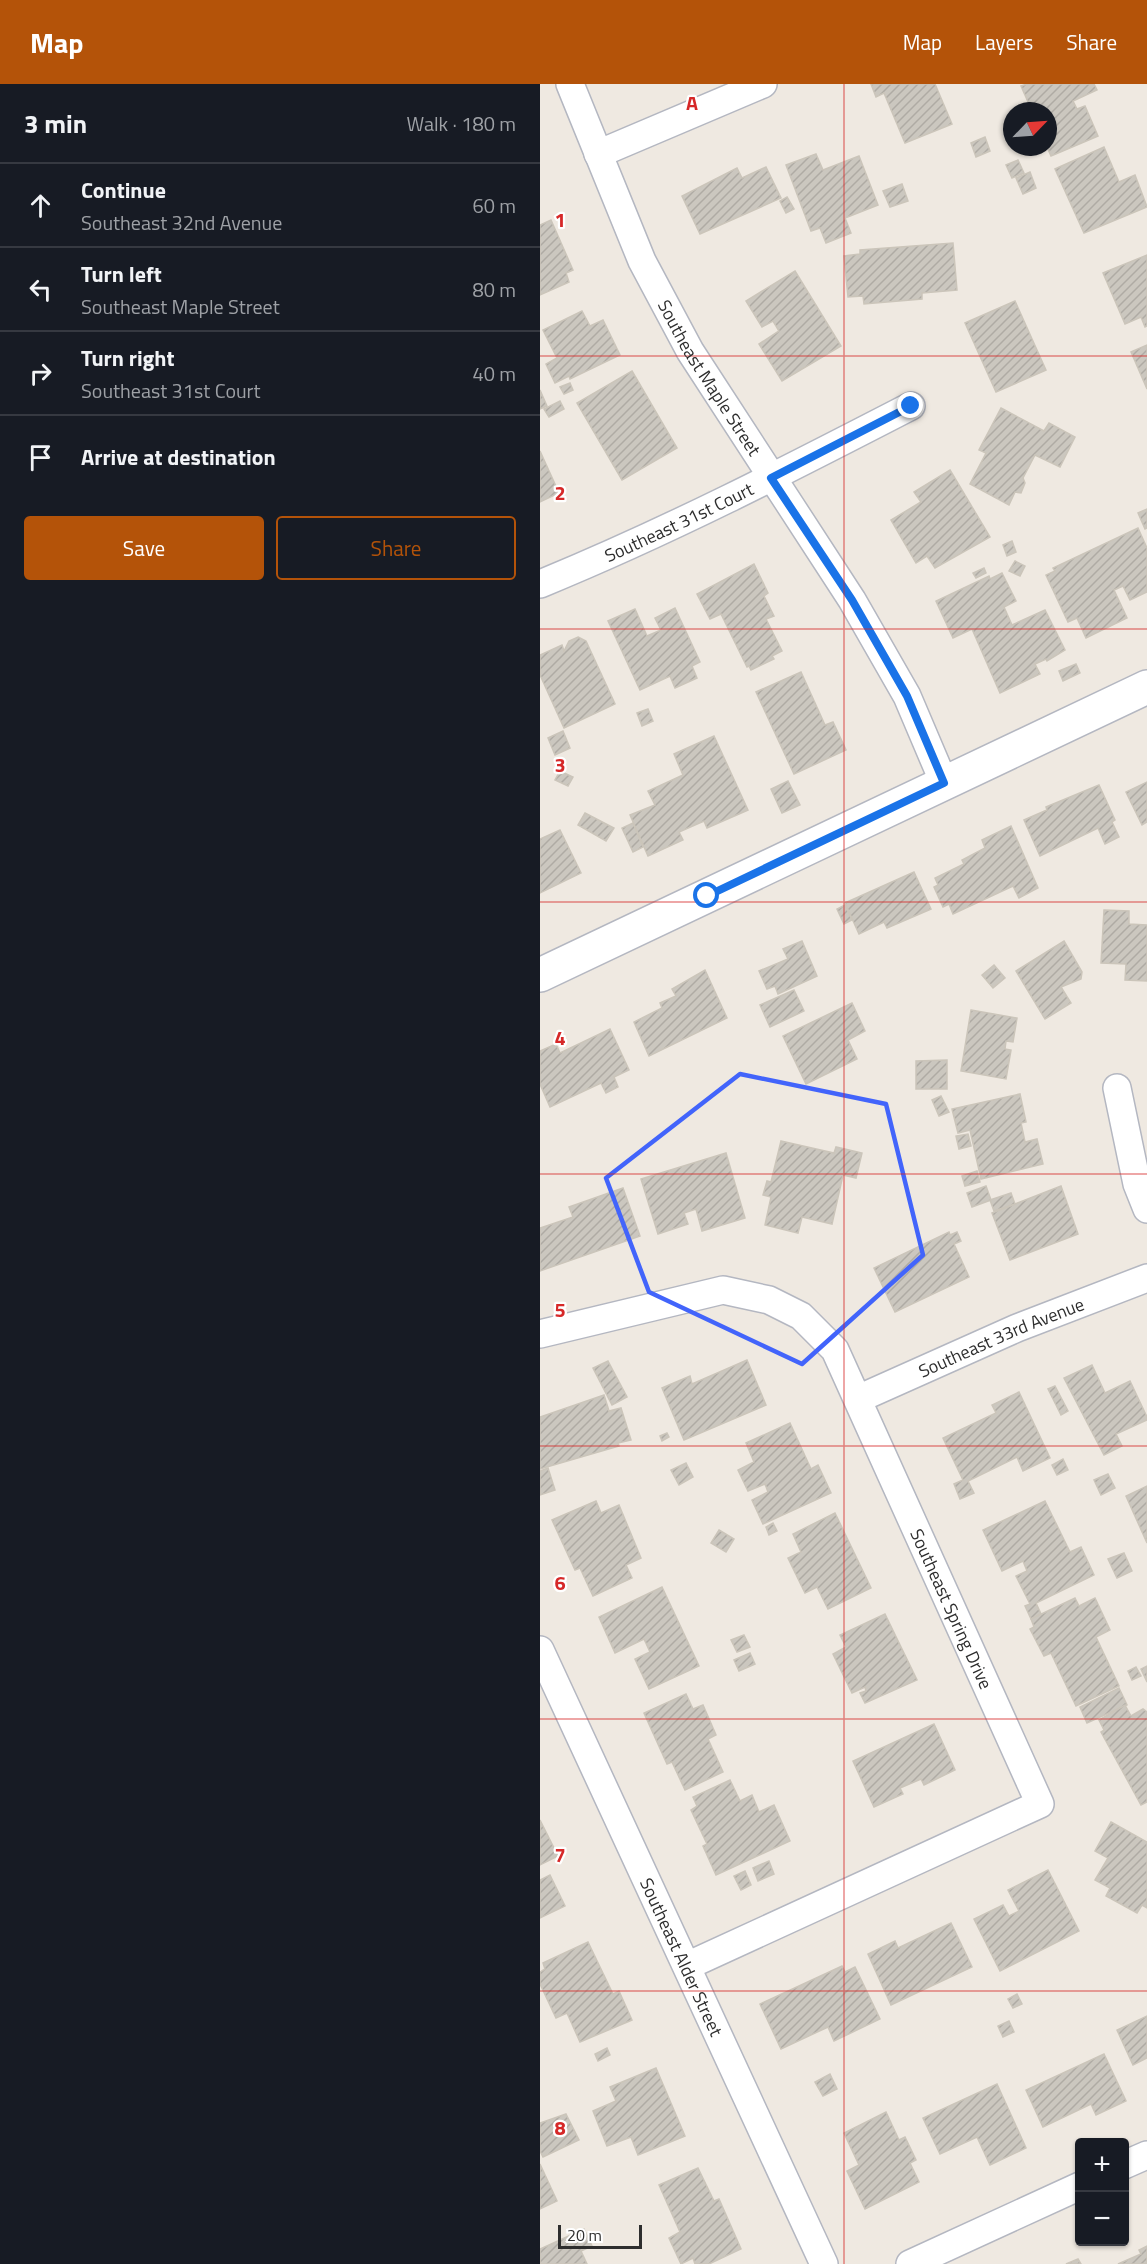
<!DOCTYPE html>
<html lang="en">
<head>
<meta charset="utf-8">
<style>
  :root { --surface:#171b24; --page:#20242c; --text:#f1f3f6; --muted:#9ea1a6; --line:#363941; --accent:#b45309 }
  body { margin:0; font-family:"Titillium Web",sans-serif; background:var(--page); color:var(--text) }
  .controls { position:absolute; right:18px; bottom:18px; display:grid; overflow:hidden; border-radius:6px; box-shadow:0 2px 4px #0004 }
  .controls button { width:54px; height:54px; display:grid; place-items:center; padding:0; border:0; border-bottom:2px solid var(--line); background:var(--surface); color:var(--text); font:30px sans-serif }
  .compass { position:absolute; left:463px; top:18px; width:54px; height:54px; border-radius:50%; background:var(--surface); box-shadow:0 2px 4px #0004; rotate:65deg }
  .scale { position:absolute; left:18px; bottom:15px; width:84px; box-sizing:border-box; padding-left:6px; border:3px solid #2e2e2e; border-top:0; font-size:16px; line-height:21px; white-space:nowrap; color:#2e2e2e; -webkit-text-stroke:4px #fff; paint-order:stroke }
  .stop { position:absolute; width:18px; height:18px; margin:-14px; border:4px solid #1a73e8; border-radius:50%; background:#fff }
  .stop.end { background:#1a73e8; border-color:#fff; box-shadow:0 2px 6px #0008 }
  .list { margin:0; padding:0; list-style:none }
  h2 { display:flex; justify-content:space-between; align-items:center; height:78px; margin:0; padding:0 24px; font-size:26px }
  h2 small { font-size:20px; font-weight:400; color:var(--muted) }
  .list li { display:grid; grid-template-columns:39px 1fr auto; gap:18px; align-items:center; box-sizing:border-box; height:84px; padding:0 24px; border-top:2px solid var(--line) }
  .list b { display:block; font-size:22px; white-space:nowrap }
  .list p { margin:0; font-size:20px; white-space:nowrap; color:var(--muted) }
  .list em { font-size:20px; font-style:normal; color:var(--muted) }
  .actions { display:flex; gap:12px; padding:18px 24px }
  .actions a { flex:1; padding:14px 0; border:2px solid var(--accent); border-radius:6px; text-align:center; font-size:21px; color:var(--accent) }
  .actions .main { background:var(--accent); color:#fff }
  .icon { flex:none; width:33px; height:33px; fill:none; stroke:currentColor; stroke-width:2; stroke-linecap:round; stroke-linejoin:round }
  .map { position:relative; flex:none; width:607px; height:2180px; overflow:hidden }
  header { display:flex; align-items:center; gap:36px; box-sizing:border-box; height:84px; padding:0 30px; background:var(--accent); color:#fff }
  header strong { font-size:28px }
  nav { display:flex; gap:33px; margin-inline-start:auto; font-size:21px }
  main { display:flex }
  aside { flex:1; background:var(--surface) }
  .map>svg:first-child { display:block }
  .building { fill:url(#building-hatch); stroke:#cbc5ba; stroke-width:1.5 }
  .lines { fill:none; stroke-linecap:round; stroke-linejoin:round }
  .minor-casing { stroke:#b4b7c1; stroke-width:30 }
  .secondary-casing { stroke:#b4b7c1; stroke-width:36 }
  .minor { stroke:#fff; stroke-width:27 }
  .secondary { stroke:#fff; stroke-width:33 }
  .route { stroke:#1a73e8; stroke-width:8 }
  .marked { fill:none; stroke:#4264fb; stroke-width:4.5; stroke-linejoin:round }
  .grid { fill:none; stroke:#d62828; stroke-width:1.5; stroke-opacity:0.55 }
  .labels { text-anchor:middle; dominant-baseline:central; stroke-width:4.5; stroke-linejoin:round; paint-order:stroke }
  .street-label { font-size:18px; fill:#2e2e2e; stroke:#fff }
  .grid-label { font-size:20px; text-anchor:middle; font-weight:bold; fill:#d62828; stroke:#fff; stroke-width:4.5; stroke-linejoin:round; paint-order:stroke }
</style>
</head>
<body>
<header>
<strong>Map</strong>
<nav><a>Map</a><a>Layers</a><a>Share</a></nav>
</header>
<main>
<aside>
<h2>3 min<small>Walk · 180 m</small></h2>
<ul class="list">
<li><svg class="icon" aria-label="ahead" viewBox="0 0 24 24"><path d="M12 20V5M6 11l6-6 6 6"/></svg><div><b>Continue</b><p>Southeast 32nd Avenue</p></div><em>60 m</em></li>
<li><svg class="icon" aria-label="left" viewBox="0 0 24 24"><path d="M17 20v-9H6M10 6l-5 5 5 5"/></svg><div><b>Turn left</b><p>Southeast Maple Street</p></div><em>80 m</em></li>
<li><svg class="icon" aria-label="right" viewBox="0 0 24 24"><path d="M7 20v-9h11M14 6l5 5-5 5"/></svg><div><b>Turn right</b><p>Southeast 31st Court</p></div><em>40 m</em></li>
<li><svg class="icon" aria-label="arrive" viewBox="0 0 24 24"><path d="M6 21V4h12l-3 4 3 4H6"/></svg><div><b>Arrive at destination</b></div></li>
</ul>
<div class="actions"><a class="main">Save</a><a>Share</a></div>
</aside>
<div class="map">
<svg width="607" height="2180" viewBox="0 0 607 2180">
  <defs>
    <pattern id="building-hatch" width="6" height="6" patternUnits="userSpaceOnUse" patternTransform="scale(1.5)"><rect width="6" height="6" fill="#cbc7bf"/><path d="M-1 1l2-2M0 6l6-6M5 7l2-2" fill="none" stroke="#afaba4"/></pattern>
  </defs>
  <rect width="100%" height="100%" fill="#efe9e1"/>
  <!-- building -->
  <g class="building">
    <polygon points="331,0 395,0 412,40 365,59 344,9 336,13"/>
    <polygon points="487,0 554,0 557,6 533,17 537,25 545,22 558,52 511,72 507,63 508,27 492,27 481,2"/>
    <polygon points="445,53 450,67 436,73 431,59"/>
    <polygon points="564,63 579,98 595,91 607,123 544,149 515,85"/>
    <polygon points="276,70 283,86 319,72 338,121 305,134 311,149 286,159 280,144 271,147 246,81"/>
    <polygon points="478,76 484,89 472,94 466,81"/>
    <polygon points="226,83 241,114 160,150 142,112 197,84 202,94"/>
    <polygon points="490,88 496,104 483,110 476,94"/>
    <polygon points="362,100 368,117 350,123 343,107"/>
    <polygon points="247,113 254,125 246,129 240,117"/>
    <polygon points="11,136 33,186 26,189 29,198 0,211 0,141"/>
    <polygon points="413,159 417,206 382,209 382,215 324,220 323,212 308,213 304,172 320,170 320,166"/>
    <polygon points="607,171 607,242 605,243 601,233 585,240 563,189"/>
    <polygon points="255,187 301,262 242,297 219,260 239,247 233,237 222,243 206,217"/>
    <polygon points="475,217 506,286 456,308 425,239"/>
    <polygon points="42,227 50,242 63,236 80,271 30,295 29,292 15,299 6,280 17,274 3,246"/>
    <polygon points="607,261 607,305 591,268"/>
    <polygon points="92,287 137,364 82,396 37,319"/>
    <polygon points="30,299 33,306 24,310 20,303"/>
    <polygon points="0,306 7,322 0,325"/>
    <polygon points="20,317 24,325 9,333 4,325"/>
    <polygon points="461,324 504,347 509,339 535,353 520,383 495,371 483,394 485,399 481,409 475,408 469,421 430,400 446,369 439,366"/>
    <polygon points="0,367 19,409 0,418"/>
    <polygon points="410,386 450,453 395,484 387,472 376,479 351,436 381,418 374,408"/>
    <polygon points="607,425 607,444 605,445 598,429"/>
    <polygon points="598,444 607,464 607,508 590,516 583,502 574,506 587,534 546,554 537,534 528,538 506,491 515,487 513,484"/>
    <polygon points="472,457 476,468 467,472 463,461"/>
    <polygon points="475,477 485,482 480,492 469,487"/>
    <polygon points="214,480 228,509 224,512 234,532 226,535 242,567 232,572 234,575 211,586 209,582 207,583 181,530 170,535 157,510"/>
    <polygon points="444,484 446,489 436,494 433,489"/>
    <polygon points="462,489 476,517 464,523 472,541 505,526 525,566 507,577 506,575 495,580 500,590 460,609 432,545 413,554 396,517 449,492 450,495"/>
    <polygon points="135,524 160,578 152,582 157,594 135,604 130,592 100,606 68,537 95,525 107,552 121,546 115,534"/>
    <polygon points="38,553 46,557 75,620 24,644 0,591 0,571 22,561 24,567 29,557"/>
    <polygon points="536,580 540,589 523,597 519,587"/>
    <polygon points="261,588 285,641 293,638 306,666 254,690 216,608"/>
    <polygon points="108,625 113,637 102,642 97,629"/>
    <polygon points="23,647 30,664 15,671 8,654"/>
    <polygon points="174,652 208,726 167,744 164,737 139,748 143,756 108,772 90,731 115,721 108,707 143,691 134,670"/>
    <polygon points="20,687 33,693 28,702 15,696"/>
    <polygon points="248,697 260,721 242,729 231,705"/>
    <polygon points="607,698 607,738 602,741 586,708"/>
    <polygon points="559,701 575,736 572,738 579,753 565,760 558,744 500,772 484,736 507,726 506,723"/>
    <polygon points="45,729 74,744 66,757 38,741"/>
    <polygon points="93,739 103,763 93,768 82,744"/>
    <polygon points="471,742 498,804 479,814 473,802 413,830 409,820 403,823 394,803 398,801 395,794 424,780 422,776 445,764 442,756"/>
    <polygon points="20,746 41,789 0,809 0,755"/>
    <polygon points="374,788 391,825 347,844 344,838 319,850 305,819"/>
    <polygon points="305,821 312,836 304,840 297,825"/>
    <polygon points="564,826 589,827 589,840 607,841 607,897 585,896 586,880 561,879"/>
    <polygon points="262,857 277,892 238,910 235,902 227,905 219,887 248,875 243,865"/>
    <polygon points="524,857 542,888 541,895 521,903 531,919 505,935 476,887"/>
    <polygon points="454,881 465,894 453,904 442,891"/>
    <polygon points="165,886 187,934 109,972 94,938 122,924 120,919 136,912 132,905"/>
    <polygon points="254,906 264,927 230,943 220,921"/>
    <polygon points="312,919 325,947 308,956 317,975 266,1000 243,952"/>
    <polygon points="431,926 477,934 473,958 466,957 465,965 471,966 466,995 421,987"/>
    <polygon points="70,945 89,986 74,993 78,1003 66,1009 61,999 10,1023 0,1000 0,967 16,960 20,969"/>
    <polygon points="407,976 407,1005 376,1005 376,977"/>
    <polygon points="480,1010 486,1038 481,1039 485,1058 497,1055 503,1080 441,1095 430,1046 418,1049 412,1025"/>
    <polygon points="401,1012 409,1028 399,1032 392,1016"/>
    <polygon points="428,1050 431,1062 419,1065 416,1052"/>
    <polygon points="241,1057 294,1069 296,1063 322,1069 316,1094 303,1091 292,1140 262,1133 258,1149 225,1141 231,1113 223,1111 227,1097 231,1098"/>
    <polygon points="186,1069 205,1134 162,1147 156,1125 144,1129 148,1140 118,1150 101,1095"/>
    <polygon points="437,1087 440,1098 425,1102 422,1092"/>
    <polygon points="446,1102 451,1116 432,1123 427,1109"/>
    <polygon points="521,1102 538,1150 470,1176 452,1129"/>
    <polygon points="83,1104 100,1152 0,1187 0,1144 33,1133 29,1123"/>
    <polygon points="471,1109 475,1120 454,1127 450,1116"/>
    <polygon points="409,1148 410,1151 417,1148 421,1157 414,1160 429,1193 355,1228 334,1184"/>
    <polygon points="207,1276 226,1321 144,1356 122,1304 150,1292 152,1300"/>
    <polygon points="68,1277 87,1313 72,1321 53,1284"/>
    <polygon points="552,1281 565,1309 590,1297 607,1333 607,1336 576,1350 582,1362 564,1371 524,1294"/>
    <polygon points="515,1302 528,1327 521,1331 508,1305"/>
    <polygon points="479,1308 510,1374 483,1387 477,1373 428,1397 434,1409 420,1415 414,1400 423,1396 403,1354 456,1329 452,1321"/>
    <polygon points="64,1311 69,1327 81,1324 91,1356 78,1359 79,1362 0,1385 0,1333"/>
    <polygon points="250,1339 271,1385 278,1381 291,1409 223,1440 212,1416 228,1408 225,1400 208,1407 198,1386 214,1378 206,1359"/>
    <polygon points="127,1349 129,1353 122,1357 120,1352"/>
    <polygon points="523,1375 528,1386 517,1391 512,1381"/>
    <polygon points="146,1379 153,1393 139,1401 131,1386"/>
    <polygon points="8,1384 15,1406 0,1411 0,1387"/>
    <polygon points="568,1390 575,1404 561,1411 554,1396"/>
    <polygon points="607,1402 607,1459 586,1412"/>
    <polygon points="56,1417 61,1429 79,1421 101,1474 86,1481 92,1494 53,1512 40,1484 35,1486 12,1436"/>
    <polygon points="505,1417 530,1468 541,1463 554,1491 496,1519 501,1530 491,1535 485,1522 490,1520 476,1492 487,1487 483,1477 462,1487 443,1446"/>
    <polygon points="295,1429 331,1504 288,1525 277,1503 265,1509 248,1474 261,1468 253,1450"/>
    <polygon points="233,1439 237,1447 229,1451 226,1443"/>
    <polygon points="179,1446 194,1455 186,1468 171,1459"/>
    <polygon points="584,1469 592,1487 577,1494 568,1475"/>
    <polygon points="122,1503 159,1582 109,1605 95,1575 110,1568 104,1555 75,1569 59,1533"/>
    <polygon points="535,1514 539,1522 555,1514 570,1546 556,1553 579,1602 536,1622 511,1569 504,1572 490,1545 494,1543 491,1535"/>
    <polygon points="345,1530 377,1596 325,1619 320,1609 326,1607 325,1603 312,1609 293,1570 306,1563 300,1551"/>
    <polygon points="204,1551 210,1563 197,1568 191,1556"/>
    <polygon points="210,1569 215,1580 199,1587 194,1576"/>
    <polygon points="607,1582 607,1598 601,1585"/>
    <polygon points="596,1583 601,1592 592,1596 588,1587"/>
    <polygon points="579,1604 587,1621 547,1639 540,1623"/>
    <polygon points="146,1610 153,1625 163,1621 176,1651 168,1655 183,1688 145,1706 132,1678 127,1680 104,1629"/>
    <polygon points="585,1621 591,1632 603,1625 607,1628 607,1718 601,1721 561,1648 564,1646 559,1636"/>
    <polygon points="394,1640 415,1686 384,1701 381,1695 360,1704 363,1710 334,1723 313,1677"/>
    <polygon points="190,1696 200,1717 212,1711 219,1728 234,1721 250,1757 176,1791 163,1762 167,1760 151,1726 157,1722 153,1713"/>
    <polygon points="0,1736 18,1772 0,1781"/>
    <polygon points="571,1738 607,1758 607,1824 602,1821 597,1829 566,1812 570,1804 555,1796 568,1774 555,1767"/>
    <polygon points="229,1777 234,1790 218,1797 213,1784"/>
    <polygon points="508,1786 539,1847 460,1887 434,1835 463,1821 469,1832 479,1827 468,1806"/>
    <polygon points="205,1787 211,1801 201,1806 194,1792"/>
    <polygon points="10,1791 25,1822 0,1834 0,1796"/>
    <polygon points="411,1839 432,1883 351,1921 328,1870 355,1857 358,1864"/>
    <polygon points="48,1858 73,1910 79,1907 92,1936 40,1958 27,1929 16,1934 0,1900 0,1888 5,1885 3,1879"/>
    <polygon points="302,1882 305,1888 315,1883 340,1935 294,1957 288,1943 241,1965 220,1920"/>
    <polygon points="477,1910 482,1920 473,1924 468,1915"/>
    <polygon points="607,1932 607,1974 593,1981 577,1946"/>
    <polygon points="469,1937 474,1948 463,1953 458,1942"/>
    <polygon points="67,1964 70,1971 58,1977 55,1970"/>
    <polygon points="564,1970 586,2017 556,2031 551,2020 503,2043 486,2006"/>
    <polygon points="116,1984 145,2052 98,2071 91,2053 67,2062 53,2027 76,2017 70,2003"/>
    <polygon points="290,1990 297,2005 283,2012 275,1998"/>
    <polygon points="457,2000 486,2064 450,2081 437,2053 400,2070 383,2034"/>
    <polygon points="346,2028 359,2056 365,2053 376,2076 370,2079 379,2098 325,2125 307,2087 319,2081 304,2049"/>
    <polygon points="26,2030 39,2056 3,2073 0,2067 0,2039"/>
    <polygon points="0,2080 17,2117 0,2125"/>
    <polygon points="158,2084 174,2117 179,2115 201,2165 169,2180 155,2180 153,2174 141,2180 129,2154 140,2148 119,2101"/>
    <polygon points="44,2145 52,2162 41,2167 47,2180 0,2180 0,2165"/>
    <polygon points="607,2162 607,2180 578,2180 601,2170 599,2166"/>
    <polygon points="538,2175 541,2180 526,2180"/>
  </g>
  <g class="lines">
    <!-- minor casing -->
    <g class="minor-casing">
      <g id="minor">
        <path id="s1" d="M30,0L102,177L150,267L312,516L367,612L404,699"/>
        <polyline points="58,70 223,0"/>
        <path id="s2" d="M0,500C127,448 249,385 371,322"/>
        <polyline points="577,1004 597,1100 607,1125"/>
        <path id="s3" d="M0,1250L183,1206L229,1216L261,1232L295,1266L500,1720L147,1882"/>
        <path id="s4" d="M318,1315L477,1244L607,1194"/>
        <path id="s5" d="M0,1566L284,2180"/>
        <polyline points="584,2081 607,2071"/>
        <polyline points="370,2180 540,2102"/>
      </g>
    </g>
    <!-- secondary casing -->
    <g class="secondary-casing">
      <polyline id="secondary" points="0,891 607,603"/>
    </g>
    <!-- minor -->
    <use href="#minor" class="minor"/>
    <!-- secondary -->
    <use href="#secondary" class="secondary"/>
  </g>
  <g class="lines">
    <!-- route -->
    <polyline class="route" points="167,812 404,699 367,612 312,516 231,394 371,322"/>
  </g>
  <!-- marked area -->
  <path class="marked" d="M200,990L346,1020L383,1171L262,1280L109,1208L66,1094Z"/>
  <!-- grid -->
  <path class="grid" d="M304,0V2180M0,272H607M0,545H607M0,818H607M0,1090H607M0,1362H607M0,1635H607M0,1907H607"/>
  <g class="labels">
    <!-- street labels -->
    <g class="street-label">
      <text stroke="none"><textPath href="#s1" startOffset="326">Southeast Maple Street</textPath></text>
      <text stroke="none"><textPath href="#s2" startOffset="152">Southeast 31st Court</textPath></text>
      <text stroke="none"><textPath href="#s4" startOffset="156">Southeast 33rd Avenue</textPath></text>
      <text stroke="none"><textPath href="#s3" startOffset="603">Southeast Spring Drive</textPath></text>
      <text stroke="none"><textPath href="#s5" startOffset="338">Southeast Alder Street</textPath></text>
    </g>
  </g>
  <g class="grid-label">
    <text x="152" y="26">A</text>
    <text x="20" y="143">1</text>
    <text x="20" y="416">2</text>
    <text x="20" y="688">3</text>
    <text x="20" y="961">4</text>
    <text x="20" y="1233">5</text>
    <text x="20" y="1506">6</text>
    <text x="20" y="1778">7</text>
    <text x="20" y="2051">8</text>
  </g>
</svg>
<div class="controls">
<button>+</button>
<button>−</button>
</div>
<svg class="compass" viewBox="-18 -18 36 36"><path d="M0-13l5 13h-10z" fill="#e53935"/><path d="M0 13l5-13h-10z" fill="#9ea1a6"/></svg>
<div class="scale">20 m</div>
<div class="stop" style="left:167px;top:812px"></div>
<div class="stop end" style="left:371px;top:322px"></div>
</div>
</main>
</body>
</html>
